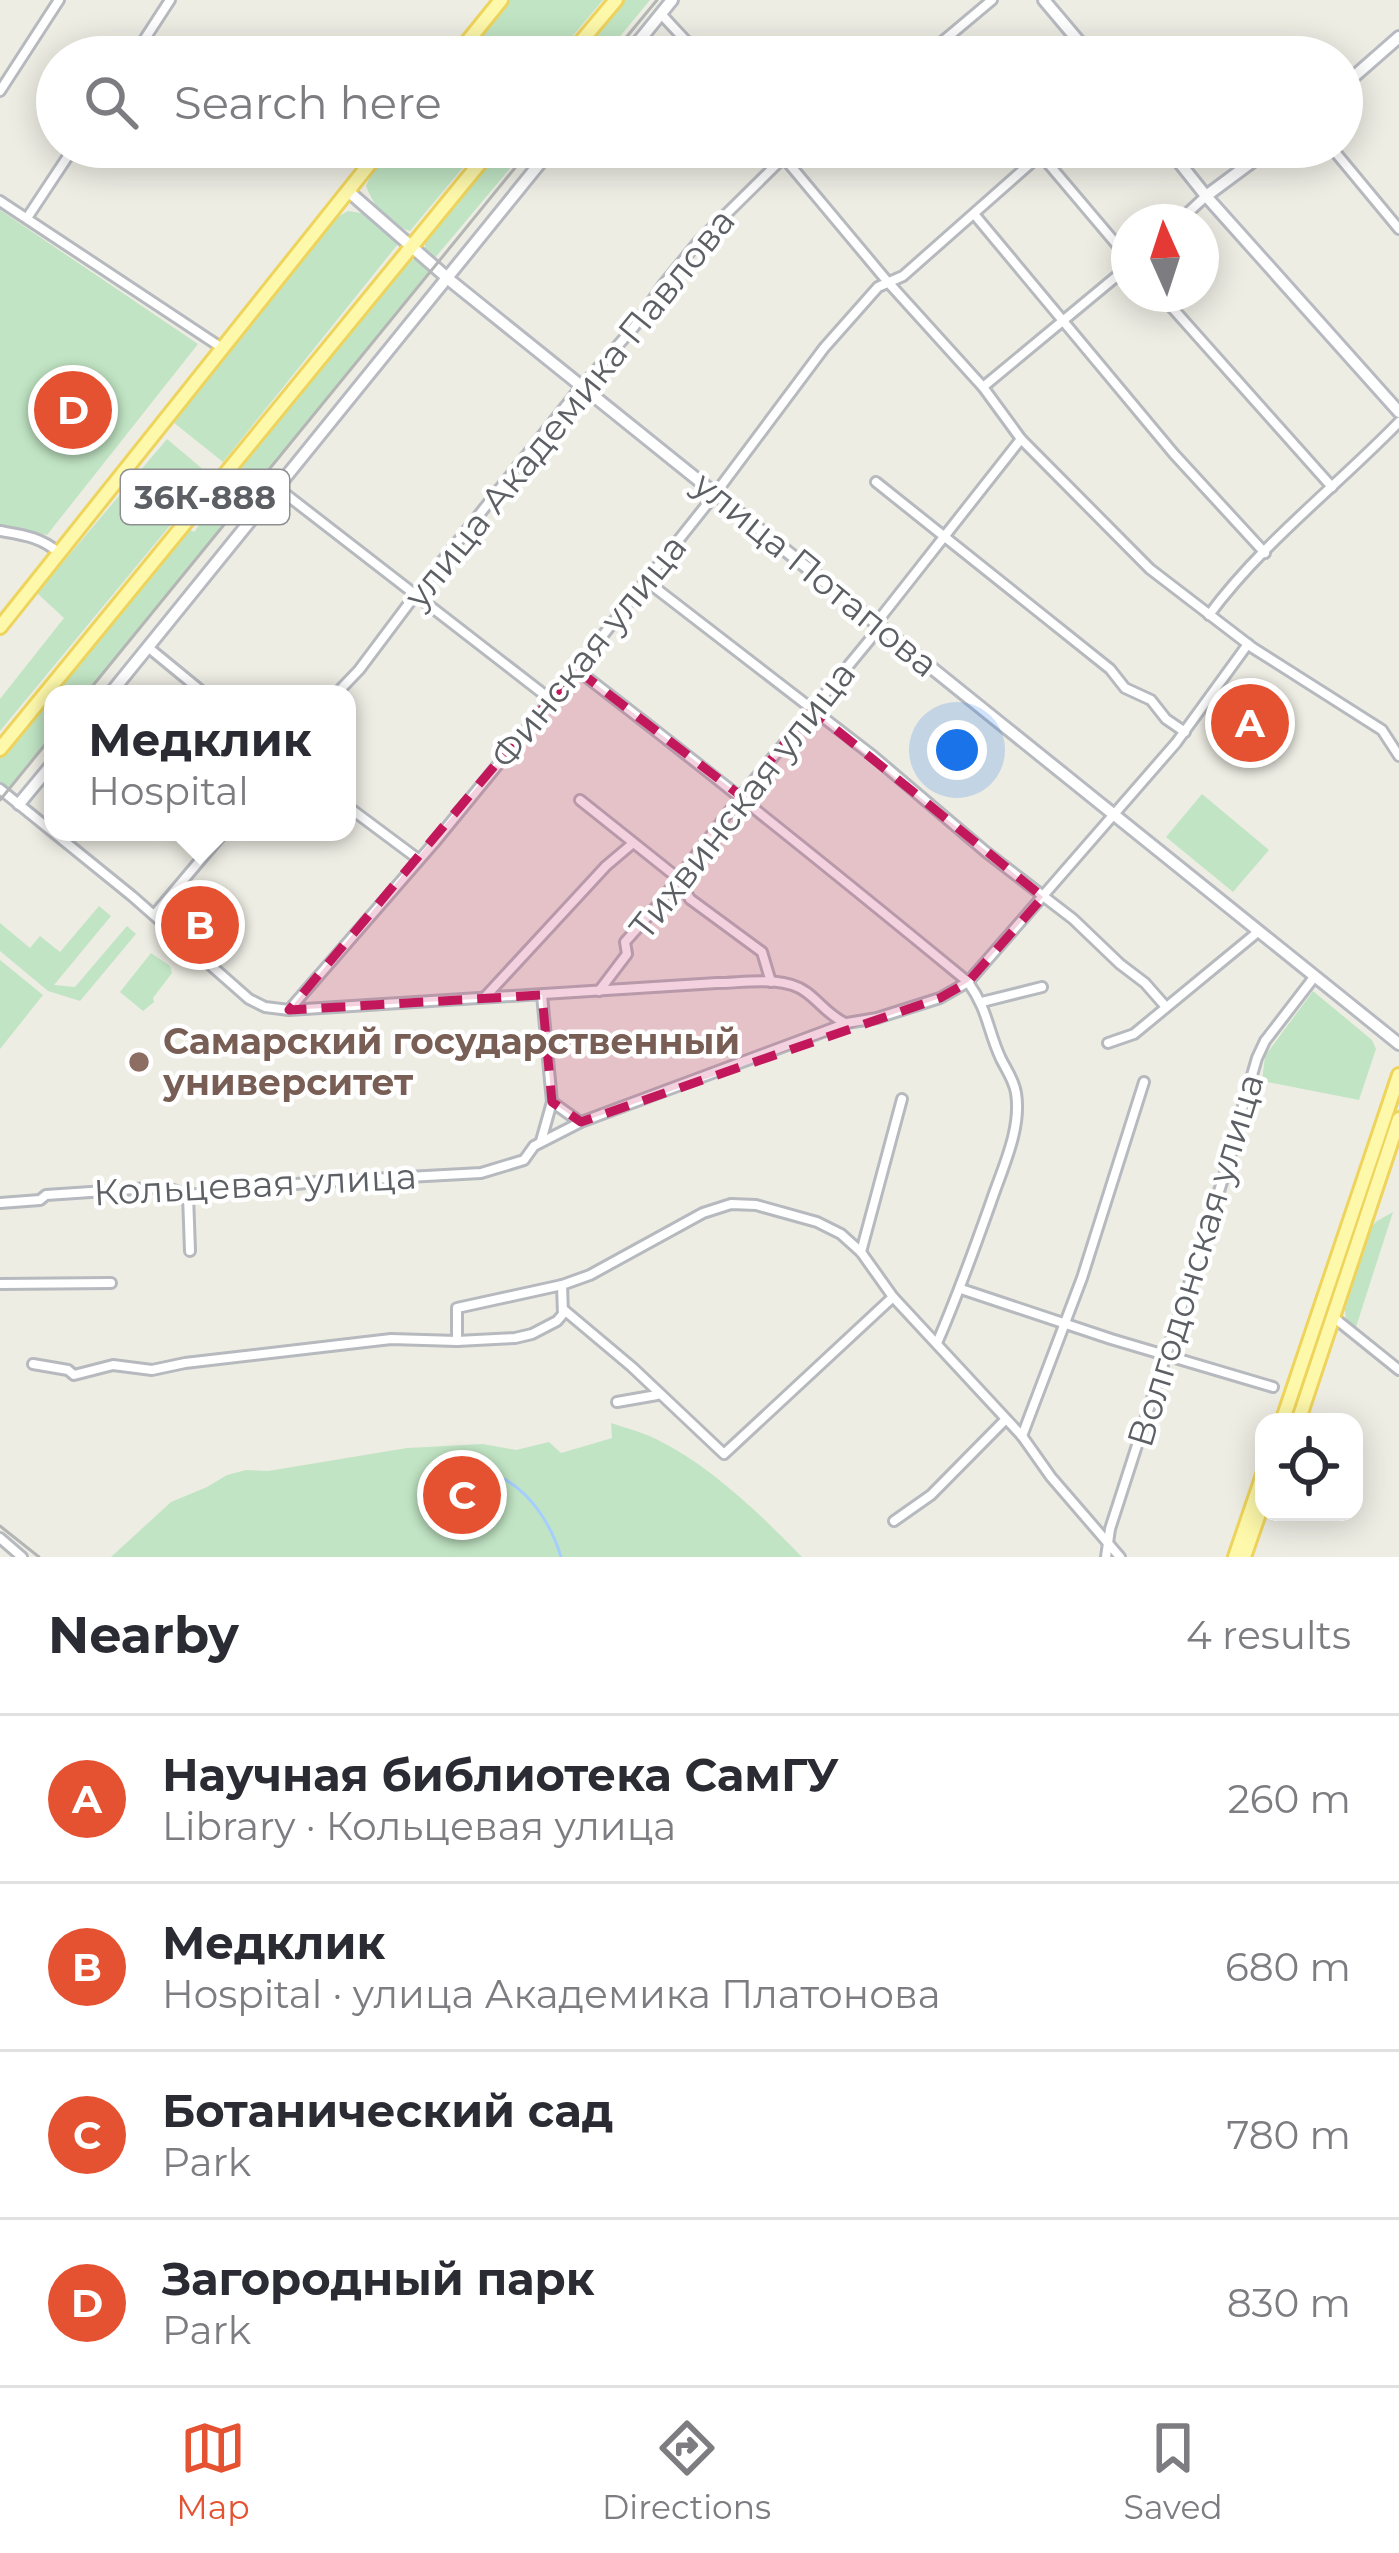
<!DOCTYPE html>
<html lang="en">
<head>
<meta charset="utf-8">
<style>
  :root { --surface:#fff; --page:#f7f7f7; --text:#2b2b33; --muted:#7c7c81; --line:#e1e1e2; --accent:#e55232 }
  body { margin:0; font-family:Montserrat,sans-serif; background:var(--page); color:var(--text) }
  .controls { position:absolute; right:36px; bottom:36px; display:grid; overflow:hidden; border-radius:24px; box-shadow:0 6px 30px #0003 }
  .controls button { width:108px; height:108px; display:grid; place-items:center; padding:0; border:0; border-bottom:3px solid var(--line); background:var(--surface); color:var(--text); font:60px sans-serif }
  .compass { position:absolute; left:1111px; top:204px; width:108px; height:108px; border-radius:50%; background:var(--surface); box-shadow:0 6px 30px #0003; rotate:357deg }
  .you { position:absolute; left:957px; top:750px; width:42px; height:42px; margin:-30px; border:9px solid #fff; border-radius:50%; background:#1a73e8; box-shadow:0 0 0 18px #1a73e833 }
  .badge { display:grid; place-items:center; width:78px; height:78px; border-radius:50%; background:var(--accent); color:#fff; font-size:39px; font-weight:700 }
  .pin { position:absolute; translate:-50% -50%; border:6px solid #fff; box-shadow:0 3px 12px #0006 }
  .popup { position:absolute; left:44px; top:685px; width:312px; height:156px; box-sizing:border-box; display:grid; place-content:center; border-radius:24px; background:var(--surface); filter:drop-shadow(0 3px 9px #0005); font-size:39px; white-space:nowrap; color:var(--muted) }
  .popup b { font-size:45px; color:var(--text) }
  .popup::after { content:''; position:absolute; left:50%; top:100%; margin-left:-24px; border:24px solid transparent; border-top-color:var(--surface) }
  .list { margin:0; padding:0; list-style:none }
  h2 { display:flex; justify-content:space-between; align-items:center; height:156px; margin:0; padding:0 48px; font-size:51px }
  h2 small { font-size:39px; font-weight:400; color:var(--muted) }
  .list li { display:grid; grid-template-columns:78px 1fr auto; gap:36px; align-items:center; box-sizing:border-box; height:168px; padding:0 48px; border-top:3px solid var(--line) }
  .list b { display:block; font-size:45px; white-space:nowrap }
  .list p { margin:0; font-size:39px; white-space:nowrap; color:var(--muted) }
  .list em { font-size:39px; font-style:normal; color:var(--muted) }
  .icon { flex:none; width:66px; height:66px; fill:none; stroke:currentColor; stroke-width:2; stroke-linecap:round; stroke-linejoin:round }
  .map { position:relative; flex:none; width:1399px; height:1557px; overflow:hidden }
  .search { position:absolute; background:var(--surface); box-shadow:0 6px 30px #0003; left:36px; right:36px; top:36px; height:132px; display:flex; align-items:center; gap:30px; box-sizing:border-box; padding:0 42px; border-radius:66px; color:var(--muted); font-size:45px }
  .sheet { height:828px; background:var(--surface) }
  nav { display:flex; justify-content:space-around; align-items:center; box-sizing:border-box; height:168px; border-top:3px solid var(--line); background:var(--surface); font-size:33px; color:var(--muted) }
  nav a { display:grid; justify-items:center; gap:6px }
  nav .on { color:var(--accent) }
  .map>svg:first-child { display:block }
  .green { fill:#c1e5c4 }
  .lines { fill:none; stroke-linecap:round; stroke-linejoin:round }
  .stream { stroke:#a5cefd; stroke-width:3 }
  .street-casing { stroke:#b6b9be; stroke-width:14 }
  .secondary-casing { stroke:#b7bac0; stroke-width:16 }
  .primary-casing { stroke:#eed45c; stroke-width:18 }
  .street { stroke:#fff; stroke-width:8 }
  .secondary { stroke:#fff; stroke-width:10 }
  .primary { stroke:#fdf8aa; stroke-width:12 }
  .tram { stroke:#b4b5b5; stroke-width:3 }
  .marked { fill:#c2185b; fill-opacity:0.2; stroke:#c2185b; stroke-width:9; stroke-dasharray:24 15; stroke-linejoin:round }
  .education-dot { fill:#8d6e63; stroke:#fff; stroke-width:4.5 }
  .labels { text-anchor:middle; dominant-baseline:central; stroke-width:9; stroke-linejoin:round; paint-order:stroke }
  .shield { fill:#fff; stroke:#8d8f92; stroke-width:3 }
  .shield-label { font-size:33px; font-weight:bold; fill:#5c5f64 }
  .street-label { font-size:36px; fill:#5c5f64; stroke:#fff }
  .education-label { font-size:36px; font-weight:bold; fill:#785e54; stroke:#fff; text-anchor:start }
</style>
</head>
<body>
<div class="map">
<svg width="1399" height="1557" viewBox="0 0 1399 1557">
  <rect width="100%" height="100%" fill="#eeede4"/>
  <!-- green -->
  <g class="green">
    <polygon points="509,0 603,0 555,57 464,57"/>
    <polygon points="621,0 650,0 603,57 573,57"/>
    <path d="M392,147H480L410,231C387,225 375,208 366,186L373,170Z"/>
    <polygon points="499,147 528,147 434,259 425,251 425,241"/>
    <polygon points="0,210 198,344 47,535 0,524"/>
    <polygon points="348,211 367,214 394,233 398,244 223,462 173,422 334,219"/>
    <polygon points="415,259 432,269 253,490 232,474 408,261"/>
    <polygon points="167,439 211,476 0,731 0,699 64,618 37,593"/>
    <polygon points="229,487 235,489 244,500 86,694 53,694 53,735 6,793 0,785 0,758 189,529 194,532"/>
    <polygon points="1202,794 1269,850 1233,892 1166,837"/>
    <polygon points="99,906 111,916 54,985 75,987 127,926 136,934 80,1001 48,991 0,951 0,923 30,948 40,936 60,952"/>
    <polygon points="151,953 170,966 172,973 153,998 154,1002 143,1011 120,992"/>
    <polygon points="0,960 43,995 0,1049"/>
    <polygon points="1313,991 1372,1040 1376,1049 1359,1100 1262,1081 1265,1056"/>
    <polygon points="1393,1212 1356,1327 1346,1319 1344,1305 1370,1228 1377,1221"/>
    <path d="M611,1423C626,1428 642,1432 656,1439C711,1466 759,1513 802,1557H111L171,1502L207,1487L227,1475L246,1470L268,1471L407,1448L483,1444L516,1450L549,1442L561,1453L612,1438Z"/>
  </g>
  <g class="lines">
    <!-- stream -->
    <path class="stream" d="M504,1479C533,1495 552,1527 561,1557"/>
    <!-- street casing -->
    <g class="street-casing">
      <g id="street">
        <polyline points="661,14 701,57"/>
        <polyline points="133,57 170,0"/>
        <polyline points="924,57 992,0"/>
        <polyline points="0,91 59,0"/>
        <polyline points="775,147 887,281 983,387 1021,439 1150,569 1253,648 1382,730 1399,756"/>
        <polyline points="1331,147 1399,229"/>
        <polyline points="1041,155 1129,259"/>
        <polyline points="0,201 222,348"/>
        <polyline points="974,214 1174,454 1265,553"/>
        <polyline points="27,218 74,147"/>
        <polyline points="1178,222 1206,196"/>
        <polyline points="1160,294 1332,487"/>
        <polyline points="983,387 1129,266"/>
        <polyline points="876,482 1110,669 1125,688 1151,700 1166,719 1185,732"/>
        <polyline points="279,489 550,699"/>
        <path d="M0,531C23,535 41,537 59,553"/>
        <polyline points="645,580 873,756 986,852 1073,919 1120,964 1145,983 1166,1007"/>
        <path d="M1209,615C1262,543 1337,486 1399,422"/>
        <polyline points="149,648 205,694"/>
        <path d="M576,669C709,771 839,876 968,982C989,1012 987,1029 1001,1059C1007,1071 1014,1080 1016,1093C1022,1129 1002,1169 991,1202C974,1250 957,1297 937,1343"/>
        <polyline points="336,694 359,670 416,594 576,393 634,327 663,285 699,241 783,158 800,159 820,147"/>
        <path d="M0,789L132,896L249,999L265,1007L289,1010L717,983C743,983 783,975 806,992C820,1002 828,1015 845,1023"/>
        <polyline points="580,800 679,879 690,899 762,952 771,982"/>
        <polyline points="347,806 418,859"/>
        <polyline points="154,915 224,832"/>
        <polyline points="599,991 627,954 625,942 658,905 741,796 872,637 881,617 1021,439"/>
        <polyline points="542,995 552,1102 580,1122"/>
        <polyline points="485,997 606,866 632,844"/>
        <polyline points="982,1002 1042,987"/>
        <polyline points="289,1010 434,843 576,669 712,498 824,348 878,287 903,276 1040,155 1038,147"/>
        <polyline points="1108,1043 1134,1034 1259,931"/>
        <polyline points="541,1141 552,1102"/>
        <polyline points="188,1195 190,1251"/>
        <polyline points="0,1203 40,1200 46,1195 165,1187 188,1195 316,1182 481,1173 524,1160 534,1146 581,1122 847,1023 877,1018 940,998 968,982 1176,743 1248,644"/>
        <polyline points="861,1252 902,1099"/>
        <polyline points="0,1284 111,1283"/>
        <polyline points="961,1289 1111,1339 1273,1387"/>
        <polyline points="563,1309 632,1367 724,1454 893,1297"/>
        <polyline points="1332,1316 1399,1370"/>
        <polyline points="457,1341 457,1308 562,1285 590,1275 703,1213 731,1204 756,1205 817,1222 841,1234 861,1252 893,1297 1022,1436 1051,1477 1120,1557"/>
        <polyline points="33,1364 68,1370 74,1375 113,1365 152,1370 185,1363 391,1339 457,1341 515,1338 532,1334 557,1321 563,1314 562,1285"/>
        <polyline points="617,1402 657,1395"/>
        <polyline points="1022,1436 1082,1278 1144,1082"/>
        <polyline points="894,1521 931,1495 1005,1420"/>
        <polyline points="0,1538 22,1557"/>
        <polyline points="1106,1557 1110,1529 1242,1120 1241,1113 1257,1058 1265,1041 1315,976"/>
      </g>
    </g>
    <!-- secondary casing -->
    <g class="secondary-casing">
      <g id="secondary">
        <polyline points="1044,0 1092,57"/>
        <polyline points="626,57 672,0"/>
        <polyline points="1342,87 1399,37"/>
        <polyline points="1167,147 1206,196 1399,412"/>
        <polyline points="348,191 452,282 1399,1044"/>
        <polyline points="1206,196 1272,147"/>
        <polyline points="110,694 553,147"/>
        <polyline points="19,804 53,763"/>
      </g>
    </g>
    <!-- primary casing -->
    <g class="primary-casing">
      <g id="primary">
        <polyline points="455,57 501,0"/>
        <polyline points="568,57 616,0"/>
        <polyline points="0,627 383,147"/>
        <polyline points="0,749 493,147"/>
        <polyline points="1282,1422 1399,1075"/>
        <polyline points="1298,1422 1399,1119"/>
        <polyline points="1235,1557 1264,1472"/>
        <polyline points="1244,1557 1264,1499"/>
      </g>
    </g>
    <!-- street -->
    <use href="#street" class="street"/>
    <!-- secondary -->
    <use href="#secondary" class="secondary"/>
    <!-- primary -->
    <use href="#primary" class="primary"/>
    <!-- tram -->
    <g class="tram">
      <polyline points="610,57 657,0"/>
      <polyline points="86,694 532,147"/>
      <polyline points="0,800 53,735"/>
      <polyline points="0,1526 39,1557"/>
    </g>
  </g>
  <!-- marked area -->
  <path class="marked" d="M576,669L741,796L812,710L1043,897L968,982L940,998L581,1122L552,1102L542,995L289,1010Z"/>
  <!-- markers -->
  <circle class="education-dot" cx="139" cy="1062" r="12"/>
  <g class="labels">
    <!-- shield labels -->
    <rect class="shield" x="121" y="470" width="168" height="54" rx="9"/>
    <g class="shield-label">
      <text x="205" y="497">36К-888</text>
    </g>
    <!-- street labels -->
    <g class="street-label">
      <text transform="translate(569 408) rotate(-51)">улица Академика Павлова</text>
      <text transform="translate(816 574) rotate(39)">улица Потапова</text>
      <text transform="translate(588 651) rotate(-51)">Финская улица</text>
      <text transform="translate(742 800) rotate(-52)">Тихвинская улица</text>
      <text transform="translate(255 1184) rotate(-3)">Кольцевая улица</text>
      <text transform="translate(1195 1260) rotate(-73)">Волгодонская улица</text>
    </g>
    <!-- education labels -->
    <g class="education-label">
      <text x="163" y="1041">Самарский государственный<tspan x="163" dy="41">университет</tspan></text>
    </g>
  </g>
</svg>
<div class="controls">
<button><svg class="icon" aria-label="locate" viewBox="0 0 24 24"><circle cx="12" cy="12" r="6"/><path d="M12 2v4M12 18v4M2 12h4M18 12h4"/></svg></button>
</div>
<svg class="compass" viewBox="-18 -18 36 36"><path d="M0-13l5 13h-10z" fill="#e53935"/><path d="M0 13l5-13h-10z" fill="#7c7c81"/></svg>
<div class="you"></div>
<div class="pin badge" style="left:1250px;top:723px">A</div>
<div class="pin badge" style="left:200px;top:925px">B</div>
<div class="popup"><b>Медклик</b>Hospital</div>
<div class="pin badge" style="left:462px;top:1495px">C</div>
<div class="pin badge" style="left:73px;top:410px">D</div>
<div class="search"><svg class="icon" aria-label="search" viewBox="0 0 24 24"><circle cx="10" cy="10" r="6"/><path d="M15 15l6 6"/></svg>Search here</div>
</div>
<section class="sheet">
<h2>Nearby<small>4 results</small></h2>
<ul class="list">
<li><span class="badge">A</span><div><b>Научная библиотека СамГУ</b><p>Library · Кольцевая улица</p></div><em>260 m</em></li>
<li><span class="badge">B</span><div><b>Медклик</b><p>Hospital · улица Академика Платонова</p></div><em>680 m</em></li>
<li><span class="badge">C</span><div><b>Ботанический сад</b><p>Park</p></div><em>780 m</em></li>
<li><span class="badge">D</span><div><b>Загородный парк</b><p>Park</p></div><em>830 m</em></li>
</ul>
</section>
<nav>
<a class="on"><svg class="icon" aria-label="map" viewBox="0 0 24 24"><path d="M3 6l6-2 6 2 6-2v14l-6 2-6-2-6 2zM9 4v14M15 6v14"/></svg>Map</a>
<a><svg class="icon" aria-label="directions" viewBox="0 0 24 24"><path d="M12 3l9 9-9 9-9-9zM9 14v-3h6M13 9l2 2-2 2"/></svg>Directions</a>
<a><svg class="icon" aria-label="saved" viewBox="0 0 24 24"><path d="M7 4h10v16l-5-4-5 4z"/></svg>Saved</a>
</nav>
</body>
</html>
